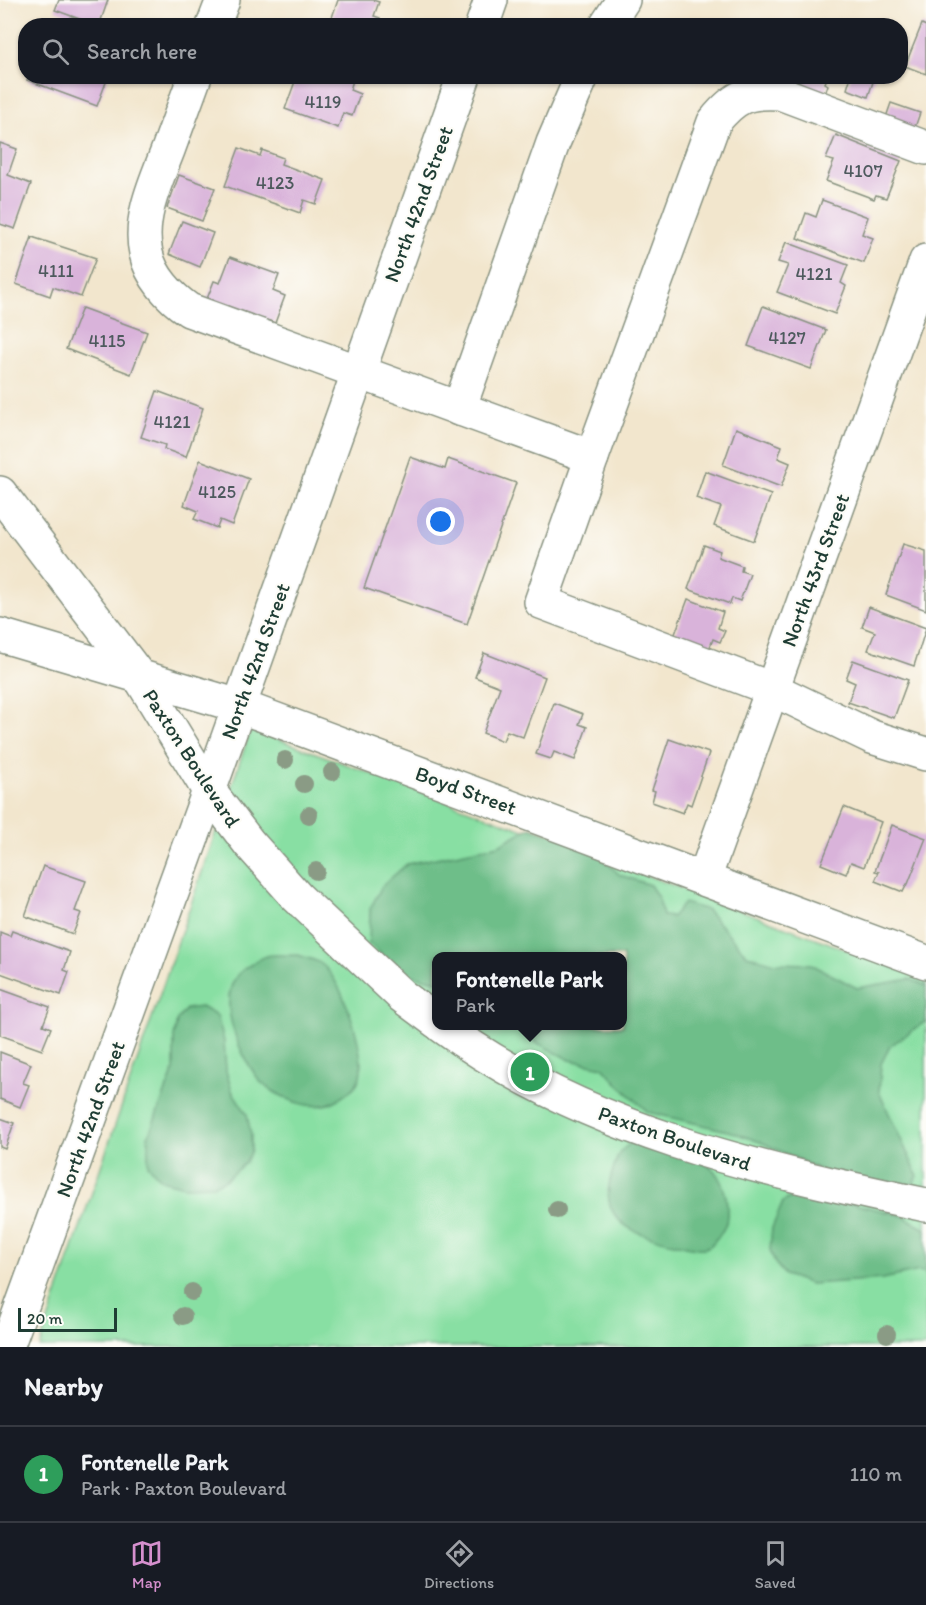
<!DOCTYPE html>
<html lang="en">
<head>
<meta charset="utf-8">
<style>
  :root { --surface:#171b24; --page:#20242c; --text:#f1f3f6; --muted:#9ea1a6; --line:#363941; --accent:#d690ce }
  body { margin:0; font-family:Itim,sans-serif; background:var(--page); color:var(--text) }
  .scale { position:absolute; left:18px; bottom:15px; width:99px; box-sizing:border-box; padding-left:6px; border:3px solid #1f3d34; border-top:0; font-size:16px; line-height:21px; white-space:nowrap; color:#1f3d34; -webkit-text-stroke:4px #fdfcf7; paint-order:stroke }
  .you { position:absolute; left:441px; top:522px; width:21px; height:21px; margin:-15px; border:4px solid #fff; border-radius:50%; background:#1a73e8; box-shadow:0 0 0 9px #1a73e833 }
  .badge { display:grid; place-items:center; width:39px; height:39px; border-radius:50%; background:var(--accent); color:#fff; font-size:20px; font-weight:700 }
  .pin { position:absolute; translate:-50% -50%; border:3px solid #fff; box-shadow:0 2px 6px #0006 }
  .popup { position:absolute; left:432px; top:952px; width:195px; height:78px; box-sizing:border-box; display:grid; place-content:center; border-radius:12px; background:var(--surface); filter:drop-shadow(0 2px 4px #0005); font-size:20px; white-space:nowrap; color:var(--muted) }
  .popup b { font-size:22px; color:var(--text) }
  .popup::after { content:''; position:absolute; left:50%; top:100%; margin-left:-12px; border:12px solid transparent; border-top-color:var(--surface) }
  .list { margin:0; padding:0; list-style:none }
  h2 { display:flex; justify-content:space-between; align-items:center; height:78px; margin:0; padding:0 24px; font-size:26px }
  h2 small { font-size:20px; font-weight:400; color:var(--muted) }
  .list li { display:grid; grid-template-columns:39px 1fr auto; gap:18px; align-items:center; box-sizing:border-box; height:96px; padding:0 24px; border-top:2px solid var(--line) }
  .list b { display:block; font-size:22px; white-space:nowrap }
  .list p { margin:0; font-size:20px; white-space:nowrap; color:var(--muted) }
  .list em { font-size:20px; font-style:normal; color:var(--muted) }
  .icon { flex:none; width:33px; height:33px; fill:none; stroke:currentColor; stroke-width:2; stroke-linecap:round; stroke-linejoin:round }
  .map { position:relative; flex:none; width:926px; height:1347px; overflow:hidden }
  .search { position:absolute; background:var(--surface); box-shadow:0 2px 4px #0004; left:18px; right:18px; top:18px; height:66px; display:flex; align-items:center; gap:15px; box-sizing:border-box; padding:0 21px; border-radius:24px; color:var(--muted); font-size:22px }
  .sheet { height:174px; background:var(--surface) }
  nav { display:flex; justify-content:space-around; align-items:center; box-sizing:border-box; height:84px; border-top:2px solid var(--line); background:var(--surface); font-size:16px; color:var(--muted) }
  nav a { display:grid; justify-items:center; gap:3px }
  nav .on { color:var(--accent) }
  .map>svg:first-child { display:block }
  .green { fill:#88dfa3; stroke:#548e6c; stroke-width:1.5; fill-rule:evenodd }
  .forest { fill:#6ebe89; stroke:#467e5e; stroke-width:1.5 }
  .building { fill:#d9b3da }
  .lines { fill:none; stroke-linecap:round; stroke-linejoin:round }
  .minor-casing { stroke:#889280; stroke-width:36 }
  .minor { stroke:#fff; stroke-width:33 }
  .tree { fill:#8a9b85 }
  .labels { text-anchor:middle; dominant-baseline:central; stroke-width:4.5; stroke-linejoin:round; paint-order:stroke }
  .number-label { font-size:18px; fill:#4e5a5e }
  .street-label { font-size:21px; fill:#1f3d34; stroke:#fdfcf7 }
</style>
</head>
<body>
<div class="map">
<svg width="926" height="1347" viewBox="0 0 926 1347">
  <rect width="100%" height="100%" fill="#fdfcf7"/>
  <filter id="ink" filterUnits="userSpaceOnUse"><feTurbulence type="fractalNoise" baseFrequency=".0167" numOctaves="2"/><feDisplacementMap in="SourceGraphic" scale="12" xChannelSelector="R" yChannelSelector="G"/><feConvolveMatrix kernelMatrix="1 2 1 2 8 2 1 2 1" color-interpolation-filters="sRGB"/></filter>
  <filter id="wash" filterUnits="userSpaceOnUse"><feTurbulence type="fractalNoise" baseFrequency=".008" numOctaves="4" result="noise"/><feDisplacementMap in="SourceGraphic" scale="24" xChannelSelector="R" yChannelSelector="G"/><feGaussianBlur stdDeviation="1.35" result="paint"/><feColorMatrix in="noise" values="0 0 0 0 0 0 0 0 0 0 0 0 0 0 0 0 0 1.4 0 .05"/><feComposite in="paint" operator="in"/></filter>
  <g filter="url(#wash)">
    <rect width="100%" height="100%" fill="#f2e6cd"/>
    <!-- green -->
    <path class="green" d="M251,729L926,979V1347H39ZM437,956H623V1026H437Z"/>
    <!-- forest -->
    <g class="forest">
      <polygon points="530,827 590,847 620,875 650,885 659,899 663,916 672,917 684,903 707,910 747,955 775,963 811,964 857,988 910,979 926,986 926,1021 890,1046 881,1064 879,1092 918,1176 910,1188 846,1182 763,1143 732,1132 648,1112 619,1085 603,1067 570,1060 535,1042 518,1026 623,1026 623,956 437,956 437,981 401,973 369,943 370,909 382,886 407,864 499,845"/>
      <path d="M298,955C305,958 314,959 320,963C342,977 366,1051 360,1076C358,1087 344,1096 335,1101C323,1108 308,1106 295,1102C284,1097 269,1091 260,1081C238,1053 208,988 250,965C255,962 261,957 266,956C276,954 288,956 298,955Z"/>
      <polygon points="201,1007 217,1016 224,1041 226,1071 232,1091 247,1114 251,1135 251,1150 246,1162 225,1180 213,1185 184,1186 162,1180 148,1165 148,1137 174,1070 174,1037 177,1020 186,1009"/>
      <path d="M634,1141C647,1145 707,1163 712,1168C719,1176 724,1187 726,1197C728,1213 729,1223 719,1236C716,1238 713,1244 710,1246C701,1251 688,1246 678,1244C640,1235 595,1225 612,1173C619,1153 616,1153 634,1141Z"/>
      <polygon points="801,1191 904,1216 926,1230 926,1273 919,1271 883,1279 811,1284 785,1275 775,1263 770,1250 772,1228 783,1202"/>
    </g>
    <g id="blocks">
      <!-- building -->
      <g class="building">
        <polygon points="59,0 108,0 99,26 55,10"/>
        <polygon points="338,0 373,0 379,2 374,16 380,18 377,26 329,26"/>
        <polygon points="922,24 926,26 926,74 905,66"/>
        <polygon points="29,76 106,76 108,77 97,106 27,80"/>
        <polygon points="297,76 354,77 350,90 360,94 352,116 343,113 338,128 285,109"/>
        <polygon points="770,76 828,76 825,83 828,85 822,103"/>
        <polygon points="851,76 875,76 868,97 847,89"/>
        <polygon points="891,103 920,113 913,133 884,123"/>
        <polygon points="836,135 901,161 886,198 876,195 874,199 826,181 834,161 826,159"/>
        <polygon points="0,143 17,149 8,175 31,184 15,229 0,224"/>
        <polygon points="239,148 260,156 262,150 283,158 281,164 325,180 316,204 304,200 300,213 225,186"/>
        <polygon points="179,175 215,188 202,221 167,208"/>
        <polygon points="822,200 868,217 862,234 873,238 864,263 797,238 806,213 816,217"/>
        <polygon points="182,221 213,233 200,267 169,254"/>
        <polygon points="32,237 96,258 81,297 53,287 50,296 16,284"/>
        <polygon points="786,242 848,265 841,283 846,286 835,314 777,292 788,265 778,262"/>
        <polygon points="230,257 279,275 273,291 285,296 275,323 263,319 261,325 205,304 214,281 220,283"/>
        <polygon points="763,306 826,330 811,369 748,346"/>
        <polygon points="82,308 147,332 131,374 66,349"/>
        <polygon points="157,391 203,408 186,457 164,449 165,445 141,437"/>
        <polygon points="736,428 782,446 778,458 790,463 781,487 723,465"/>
        <polygon points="410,457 445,469 448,459 516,483 467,624 364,588"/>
        <polygon points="200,460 249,479 232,525 220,520 217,528 194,519 198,511 184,505"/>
        <polygon points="705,471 771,495 754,541 714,526 721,507 696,498"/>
        <polygon points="903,544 926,551 926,610 886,595"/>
        <polygon points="704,545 720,551 718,557 742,566 741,571 750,574 740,601 732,598 730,604 688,589"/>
        <polygon points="688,599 723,612 718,628 725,631 720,642 713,639 707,655 672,642"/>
        <polygon points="869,607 926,628 914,666 868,650 875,632 862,627"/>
        <polygon points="484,653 545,677 523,737 507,731 503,741 483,733 500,687 475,677"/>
        <polygon points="853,660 908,680 894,718 848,702 855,683 846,679"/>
        <polygon points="554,703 583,714 579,724 587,727 575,760 554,752 551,759 536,754"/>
        <polygon points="669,739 709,753 691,805 687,803 683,813 652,802 655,791 652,790"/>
        <polygon points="844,807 881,822 864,867 851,862 846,874 821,864"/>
        <polygon points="892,825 926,838 908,884 907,884 903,892 875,881 879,872 875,871"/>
        <polygon points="43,866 86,881 75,911 81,913 73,934 25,916"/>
        <polygon points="12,931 70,952 64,970 69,972 61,995 0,973 0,932 10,936"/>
        <polygon points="0,989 50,1007 43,1025 51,1028 42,1050 0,1035"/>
        <polygon points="0,1052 31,1064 23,1083 29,1085 20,1107 0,1099"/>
        <polygon points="0,1118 14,1123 5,1149 0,1147"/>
      </g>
    </g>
  </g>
  <g filter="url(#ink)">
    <use href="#blocks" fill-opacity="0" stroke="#889280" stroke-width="1.5"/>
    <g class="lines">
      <!-- minor casing -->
      <g class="minor-casing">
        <g id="minor">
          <polyline points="213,26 223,0"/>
          <polyline points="482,26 491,0"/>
          <polyline points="606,26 623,0"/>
          <path d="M195,76C186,101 177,126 168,150C156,181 138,219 146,253C151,277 170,297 189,310L592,457"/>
          <path d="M926,148L780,93C747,91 735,96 714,122L592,457L541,602L772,689L872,737L926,754"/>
          <polyline points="459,409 553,143 582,76"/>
          <polyline points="0,493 139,676 209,791 249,843 297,897 402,996 437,1022"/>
          <polyline points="0,635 239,706 926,962"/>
          <polyline points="704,879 926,261"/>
          <path d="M442,1026C583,1130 758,1169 926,1205"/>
          <polyline points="7,1347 209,791 464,76"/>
        </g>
      </g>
      <!-- minor -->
      <use href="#minor" class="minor"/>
    </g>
    <!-- trees -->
    <g class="tree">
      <circle cx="285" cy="760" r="9"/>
      <circle cx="332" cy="772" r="9"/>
      <circle cx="304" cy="784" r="9"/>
      <circle cx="309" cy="815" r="9"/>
      <circle cx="316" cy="871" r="9"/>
      <circle cx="557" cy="1210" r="9"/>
      <circle cx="192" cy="1292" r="9"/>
      <circle cx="183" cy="1316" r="9"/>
      <circle cx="887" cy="1334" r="9"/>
    </g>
  </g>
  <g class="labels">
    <!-- number labels -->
    <g class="number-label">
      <text x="323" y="102">4119</text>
      <text x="863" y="171">4107</text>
      <text x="275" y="183">4123</text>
      <text x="56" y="271">4111</text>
      <text x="814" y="274">4121</text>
      <text x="787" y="338">4127</text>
      <text x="107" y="341">4115</text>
      <text x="172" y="422">4121</text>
      <text x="217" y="492">4125</text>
    </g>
    <!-- street labels -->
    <g class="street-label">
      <text transform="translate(418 204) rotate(-70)">North 42nd Street</text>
      <text transform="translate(815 570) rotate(-70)">North 43rd Street</text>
      <text transform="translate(255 661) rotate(-70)">North 42nd Street</text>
      <text transform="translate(192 758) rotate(57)">Paxton Boulevard</text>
      <text transform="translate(466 790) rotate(20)">Boyd Street</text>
      <text transform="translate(90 1119) rotate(-70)">North 42nd Street</text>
      <text transform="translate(675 1138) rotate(19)">Paxton Boulevard</text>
    </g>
  </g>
</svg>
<div class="scale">20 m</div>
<div class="you"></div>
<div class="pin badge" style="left:530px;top:1072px;background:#2e9e5b">1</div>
<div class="popup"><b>Fontenelle Park</b>Park</div>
<div class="search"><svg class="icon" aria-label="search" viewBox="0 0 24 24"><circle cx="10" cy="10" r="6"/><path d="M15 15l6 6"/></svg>Search here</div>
</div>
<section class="sheet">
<h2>Nearby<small></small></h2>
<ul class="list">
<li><span class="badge" style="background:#2e9e5b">1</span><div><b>Fontenelle Park</b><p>Park · Paxton Boulevard</p></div><em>110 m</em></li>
</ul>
</section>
<nav>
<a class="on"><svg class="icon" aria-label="map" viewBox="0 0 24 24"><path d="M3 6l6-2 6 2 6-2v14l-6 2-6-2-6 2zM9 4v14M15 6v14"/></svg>Map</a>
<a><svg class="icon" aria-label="directions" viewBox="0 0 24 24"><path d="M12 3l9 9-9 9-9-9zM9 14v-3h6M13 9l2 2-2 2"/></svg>Directions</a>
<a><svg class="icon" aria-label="saved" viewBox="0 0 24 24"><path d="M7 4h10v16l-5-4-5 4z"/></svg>Saved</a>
</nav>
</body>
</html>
